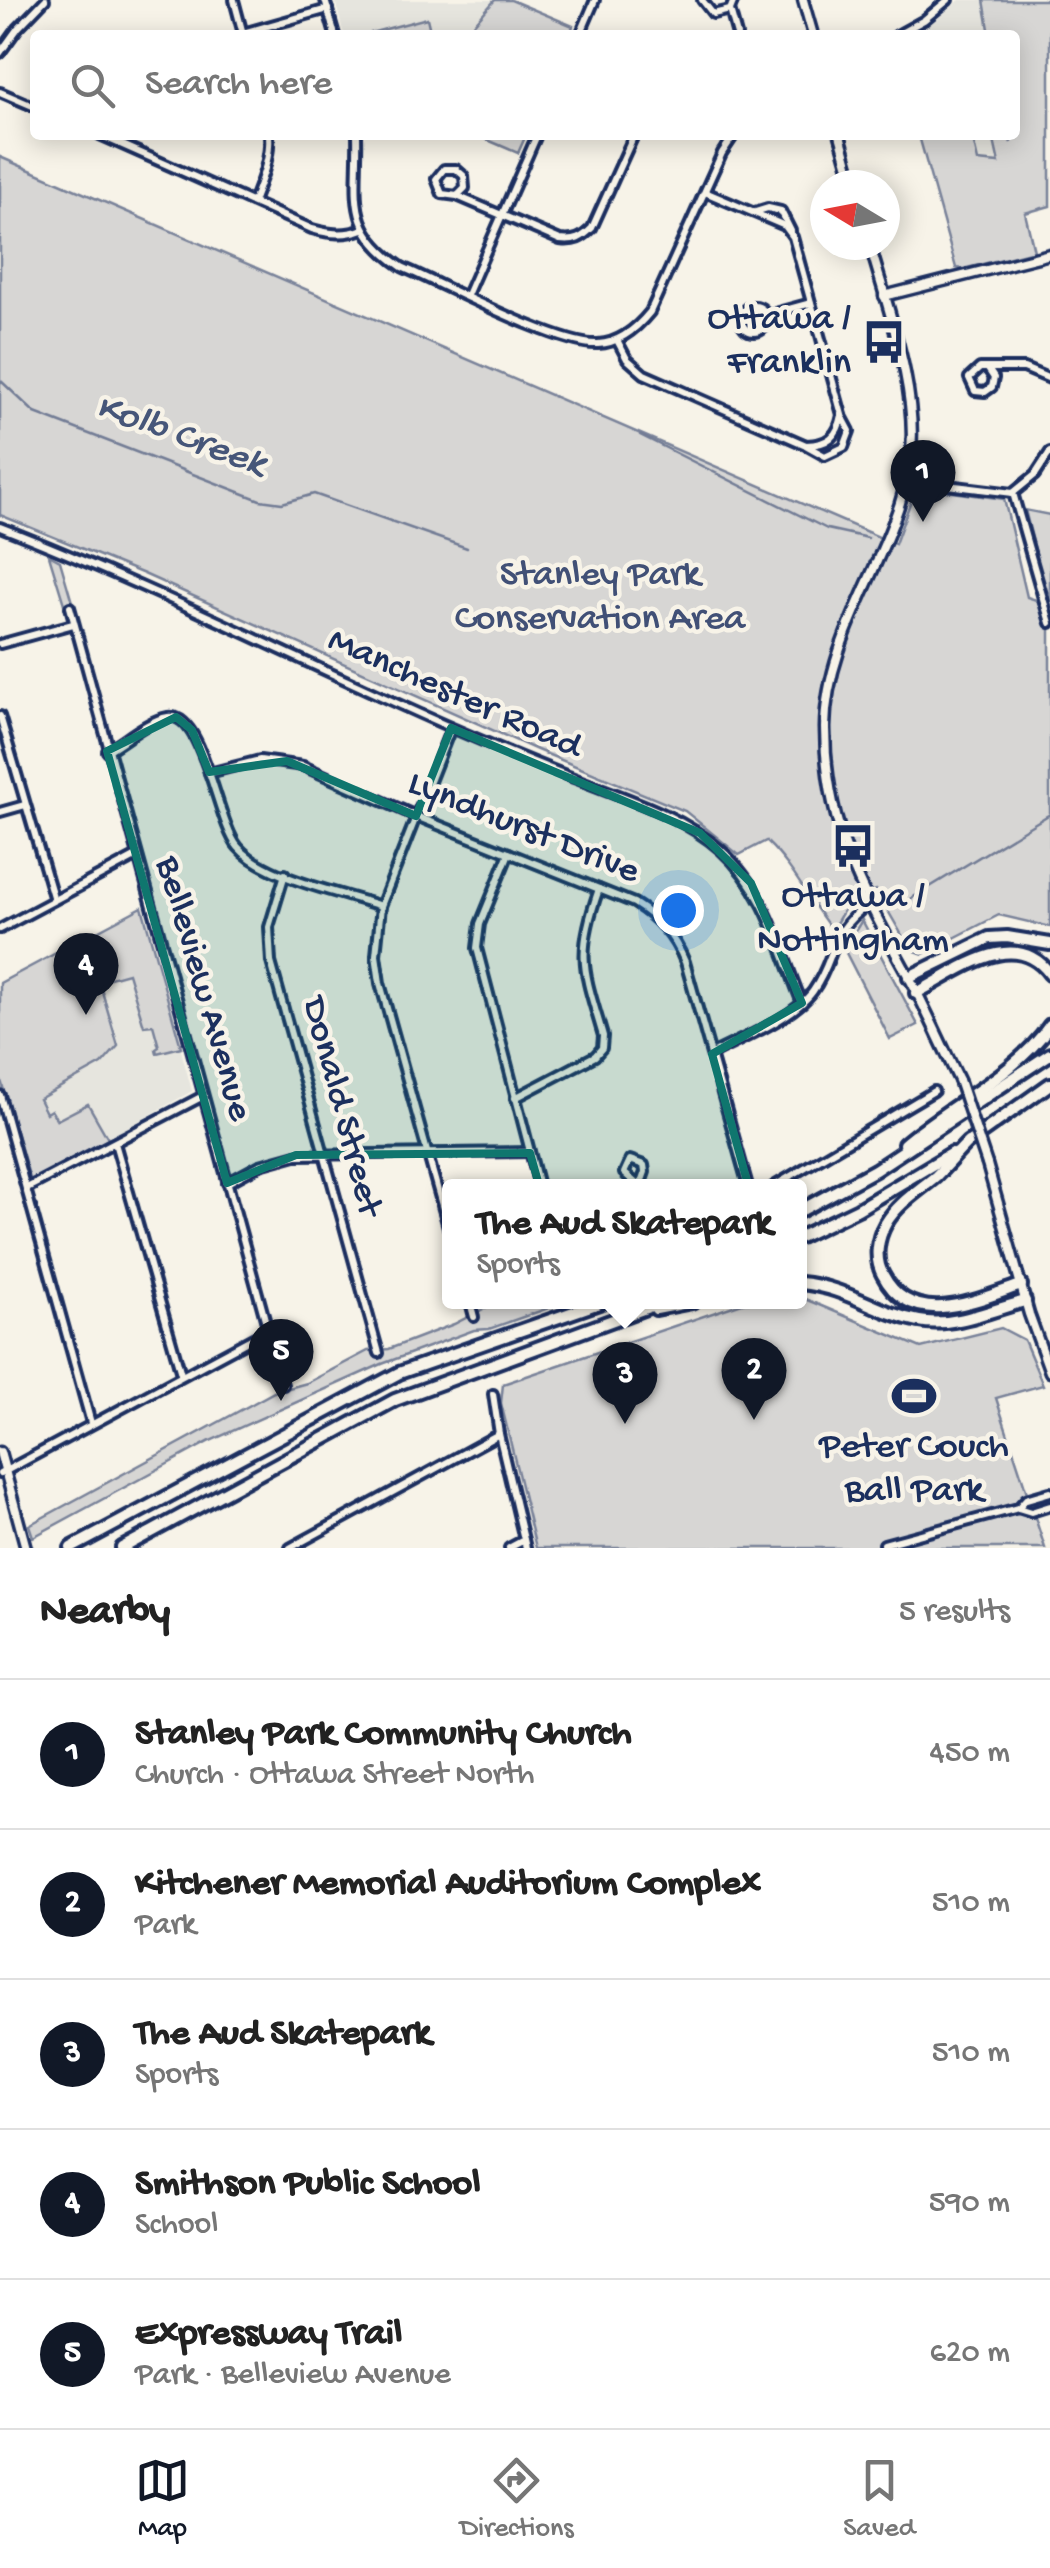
<!DOCTYPE html>
<html lang="en">
<head>
<meta charset="utf-8">
<style>
  :root { --surface:#fff; --page:#f6f6f6; --text:#222; --muted:#767676; --line:#e0e0e0; --accent:#111827 }
  body { margin:0; font-family:"Gochi Hand",sans-serif; background:var(--page); color:var(--text) }
  .compass { position:absolute; left:810px; top:170px; width:90px; height:90px; border-radius:50%; background:var(--surface); box-shadow:0 5px 25px #0003; rotate:280deg }
  .you { position:absolute; left:678px; top:910px; width:35px; height:35px; margin:-25px; border:8px solid #fff; border-radius:50%; background:#1a73e8; box-shadow:0 0 0 15px #1a73e833 }
  .badge { display:grid; place-items:center; width:65px; height:65px; border-radius:50%; background:var(--accent); color:#fff; font-size:32px; font-weight:700 }
  .pin { position:absolute; translate:-50% -82px; filter:drop-shadow(0 2px 5px #0008) }
  .pin::after { content:''; position:absolute; top:52px; width:35px; height:30px; background:inherit; clip-path:polygon(0 0,100% 0,50% 100%) }
  .popup { position:absolute; left:442px; top:1179px; width:365px; height:130px; box-sizing:border-box; display:grid; place-content:center; border-radius:10px; background:var(--surface); filter:drop-shadow(0 2px 8px #0005); font-size:32px; white-space:nowrap; color:var(--muted) }
  .popup b { font-size:38px; color:var(--text) }
  .popup::after { content:''; position:absolute; left:50%; top:100%; margin-left:-20px; border:20px solid transparent; border-top-color:var(--surface) }
  .list { margin:0; padding:0; list-style:none }
  h2 { display:flex; justify-content:space-between; align-items:center; height:130px; margin:0; padding:0 40px; font-size:42px }
  h2 small { font-size:32px; font-weight:400; color:var(--muted) }
  .list li { display:grid; grid-template-columns:65px 1fr auto; gap:30px; align-items:center; box-sizing:border-box; height:150px; padding:0 40px; border-top:2px solid var(--line) }
  .list b { display:block; font-size:38px; white-space:nowrap }
  .list p { margin:0; font-size:32px; white-space:nowrap; color:var(--muted) }
  .list em { font-size:32px; font-style:normal; color:var(--muted) }
  .icon { flex:none; width:55px; height:55px; fill:none; stroke:currentColor; stroke-width:2; stroke-linecap:round; stroke-linejoin:round }
  .map { position:relative; flex:none; width:1050px; height:1548px; overflow:hidden }
  .search { position:absolute; background:var(--surface); box-shadow:0 5px 25px #0003; left:30px; right:30px; top:30px; height:110px; display:flex; align-items:center; gap:25px; box-sizing:border-box; padding:0 35px; border-radius:10px; color:var(--muted); font-size:38px }
  .sheet { height:880px; background:var(--surface) }
  nav { display:flex; justify-content:space-around; align-items:center; box-sizing:border-box; height:140px; border-top:2px solid var(--line); background:var(--surface); font-size:28px; color:var(--muted) }
  nav a { display:grid; justify-items:center; gap:5px }
  nav .on { color:var(--accent) }
  .map>svg:first-child { display:block }
  .built { fill:#e6e5de }
  .green { fill:#d7d6d4; stroke:#798299; stroke-width:2.5 }
  .lines { fill:none; stroke-linecap:round; stroke-linejoin:round }
  .stream { stroke:#727c95; stroke-width:2.5 }
  .street-casing { stroke:#1b2f5e; stroke-width:14 }
  .secondary-casing { stroke:#1b2f5e; stroke-width:15 }
  .highway-casing { stroke:#1b2f5e; stroke-width:18 }
  .street { stroke:#f7f3e8; stroke-width:6 }
  .secondary { stroke:#f7f3e8; stroke-width:8 }
  .highway { stroke:#f7f3e8; stroke-width:10 }
  .secondary-bridge-casing { stroke:#1b2f5e; stroke-width:15; stroke-linecap:butt }
  .secondary-bridge { stroke:#f7f3e8; stroke-width:8 }
  .marked { fill:#0f766e; fill-opacity:0.2; stroke:#0f766e; stroke-width:8; stroke-linejoin:round }
  .labels { text-anchor:middle; dominant-baseline:central; stroke-width:9; stroke-linejoin:round; paint-order:stroke }
  .poi-label { font-size:38px; fill:#1b2f5e; stroke:#f7f3e8 }
  .park-label { font-size:38px; fill:#415076; stroke:#f7f3e8 }
  .street-label { font-size:38px; fill:#1b2f5e; stroke:#f7f3e8 }
  .water-label { font-size:40px; font-style:italic; fill:#465679; stroke:#f7f3e8 }
</style>
</head>
<body>
<div class="map">
<svg width="1050" height="1548" viewBox="0 0 1050 1548">
  <rect width="100%" height="100%" fill="#f7f3e8"/>
  <filter id="ink" filterUnits="userSpaceOnUse"><feTurbulence type="fractalNoise" baseFrequency=".01" numOctaves="2"/><feDisplacementMap in="SourceGraphic" scale="20" xChannelSelector="R" yChannelSelector="G"/><feConvolveMatrix kernelMatrix="1 2 1 2 8 2 1 2 1" color-interpolation-filters="sRGB"/></filter>
  <g filter="url(#ink)">
    <!-- built -->
    <g class="built">
      <polygon points="335,0 495,0 464,35 344,35"/>
      <polygon points="960,0 984,0 990,35 917,35"/>
      <polygon points="972,135 1010,135 1019,182 1013,185 978,161"/>
      <polygon points="142,907 192,1091 31,1182 0,1077 0,983"/>
    </g>
    <!-- green -->
    <g class="green">
      <polygon points="495,0 511,0 573,26 570,35 464,35"/>
      <polygon points="984,0 1050,0 1050,206 1025,213 1034,251 963,269 956,268 919,136 972,135 978,161 999,163 993,136 1008,135 1011,143 1010,135 1015,135 1015,35 990,35"/>
      <polygon points="427,18 431,35 368,35 367,34"/>
      <polygon points="476,135 526,135 518,153"/>
      <path d="M0,157L895,544L916,487L1004,499L1027,597L1039,601L1047,598L1025,510L1050,515V927L999,915L923,954L910,949L876,890L848,903L832,930C808,900 794,867 766,841L739,855L685,811L537,750L144,574L0,515Z"/>
      <polygon points="49,555 60,561 72,602 64,604"/>
      <polygon points="142,907 181,1047 157,1053 156,1049 159,1047 153,1025 144,1026 128,973 99,981 118,1046 102,1064 39,1099 46,1113 51,1110 57,1120 88,1104 108,1139 31,1182 0,1077 0,983"/>
      <polygon points="862,920 918,1025 890,1039 844,949"/>
      <polygon points="800,1297 921,1348 1001,1328 1024,1340 1043,1385 996,1398 1045,1548 536,1548 501,1403 503,1384 745,1302 800,1302"/>
      <polygon points="497,1302 566,1302 489,1329 474,1330 382,1364 210,1441 33,1537 29,1525 274,1392 307,1383 368,1351 389,1349 454,1324"/>
    </g>
    <g class="lines">
      <!-- stream -->
      <g class="stream">
        <polyline points="0,380 35,413 260,500 282,503 314,494 467,548"/>
        <polyline points="640,435 827,529 868,538"/>
        <polyline points="897,907 1050,814"/>
      </g>
      <!-- street casing -->
      <g class="street-casing">
        <g id="street">
          <polyline points="234,0 243,34"/>
          <polyline points="325,0 335,35"/>
          <polyline points="702,0 713,14 730,10"/>
          <polyline points="734,0 730,10 737,35"/>
          <polyline points="243,33 328,9"/>
          <polyline points="580,35 595,0"/>
          <polyline points="897,35 924,20 948,0"/>
          <polyline points="0,53 18,28 45,0"/>
          <polyline points="0,92 35,107"/>
          <path d="M100,135L312,229C330,234 345,236 363,229"/>
          <path d="M357,135C359,195 343,227 402,267C442,284 561,347 598,344C619,343 637,328 650,312L722,153L734,135"/>
          <path d="M457,196L465,188L464,176L456,169H444L436,179L442,194L457,196L560,240C575,242 582,238 592,228L634,135"/>
          <path d="M253,202C261,181 271,158 269,135"/>
          <polyline points="755,212 768,208 781,211 791,231"/>
          <polyline points="467,295 537,135"/>
          <circle cx="754" cy="319" r="13"/>
          <polyline points="767,315 811,303"/>
          <path d="M617,340L627,359L644,374L806,445C828,445 838,436 842,415L793,237L785,226L705,192"/>
          <polyline points="988,369 994,378 992,387 985,392 975,391 969,378 980,368 1024,368 1050,379"/>
          <polyline points="807,446 825,456 844,447 850,431 842,416"/>
          <polyline points="906,480 1013,493 1035,475 1050,452"/>
          <polyline points="1013,493 1050,623"/>
          <path d="M0,527C154,587 301,662 452,728C494,746 536,764 579,780C628,799 681,815 721,850C766,890 780,949 802,1003"/>
          <polyline points="70,607 283,1385"/>
          <polyline points="0,644 73,624"/>
          <polyline points="0,716 54,900"/>
          <path d="M107,751C125,741 148,720 168,717C204,712 217,823 238,847C264,878 342,893 381,906"/>
          <path d="M209,773L260,760L303,766L416,816L634,903C658,918 674,935 685,962L748,1186"/>
          <polyline points="0,812 25,805"/>
          <polyline points="509,853 480,924 477,948 539,1186"/>
          <polyline points="285,874 269,927 271,962 379,1353"/>
          <polyline points="0,929 137,856"/>
          <path d="M712,1054C741,1039 794,1018 813,991C837,957 828,932 868,905"/>
          <polyline points="0,1095 91,1423"/>
          <path d="M515,1098L595,1056L602,1048L603,1036C584,970 575,957 599,889"/>
          <polyline points="115,1143 181,1374"/>
          <polyline points="227,1183 260,1165 296,1155 530,1152"/>
          <polyline points="639,1186 624,1173 630,1160 644,1165 645,1172 640,1186"/>
          <polyline points="774,1186 934,1091"/>
          <polyline points="27,1188 203,1096"/>
          <polyline points="450,1234 380,983 376,955 381,906 451,728"/>
          <polyline points="470,1302 474,1317"/>
          <polyline points="493,1394 499,1434 526,1548"/>
          <polyline points="0,1474 268,1330"/>
          <polyline points="1018,1508 1031,1512 1050,1506"/>
          <polyline points="290,1548 499,1434"/>
          <polyline points="509,1548 524,1540"/>
          <polyline points="885,1548 884,1544 1018,1508 1026,1499 1050,1492"/>
        </g>
      </g>
      <!-- secondary casing -->
      <g class="secondary-casing">
        <g id="secondary">
          <polyline points="803,0 813,35"/>
          <polyline points="840,135 854,185"/>
          <path d="M870,245C888,310 920,394 910,461C896,554 826,631 825,728C825,828 863,893 909,977C927,1011 942,1046 959,1080"/>
          <polyline points="884,296 1050,254"/>
          <polyline points="987,1164 1029,1314 1050,1372"/>
          <polyline points="0,1452 26,1548"/>
        </g>
      </g>
      <!-- highway casing -->
      <g class="highway-casing">
        <g id="highway">
          <polyline points="909,977 989,938 1007,937 1050,944"/>
          <path d="M916,993C955,974 1014,924 1050,974"/>
          <polyline points="970,1141 1050,1084"/>
          <path d="M968,1142C957,1153 947,1165 936,1176C918,1191 898,1203 886,1223C877,1239 874,1259 883,1275C912,1331 977,1300 1021,1285"/>
          <path d="M904,1144C948,1106 1017,1074 1050,1025"/>
          <polyline points="800,1211 875,1170 1050,1054"/>
          <polyline points="800,1237 858,1209 952,1153"/>
          <path d="M800,1283C847,1287 876,1313 919,1321C953,1328 992,1310 1025,1301"/>
          <polyline points="656,1309 692,1302"/>
          <polyline points="71,1548 399,1373 602,1302"/>
          <polyline points="122,1548 395,1400 662,1302"/>
        </g>
      </g>
      <!-- street -->
      <use href="#street" class="street"/>
      <!-- secondary -->
      <use href="#secondary" class="secondary"/>
      <!-- highway -->
      <use href="#highway" class="highway"/>
      <!-- secondary-bridge casing -->
      <g class="secondary-bridge-casing">
        <polyline id="secondary-bridge" points="959,1080 987,1164"/>
      </g>
      <!-- secondary-bridge -->
      <use href="#secondary-bridge" class="secondary-bridge"/>
    </g>
  </g>
  <!-- marked area -->
  <path class="marked" d="M176,717L192,730L209,772L287,761L416,816L451,728L700,833L751,883L802,1003L712,1054L752,1199L577,1289L564,1274L530,1153L296,1155L227,1183L107,751Z"/>
  <!-- icons -->
  <defs>
    <g id="bus-bare" transform="scale(3.45)"><path d="M-5-6H5V4H4V6H2V4H-2V6H-4V4H-5ZM-3.5-4V0h7V-4ZM-3.5 1.2v1.5H-2V1.2ZM2 1.2v1.5H3.5V1.2Z" fill="#1b2f5e" stroke="#f7f3e8" stroke-width="2.5" paint-order="stroke"/></g>
    <g id="stadium-bare" transform="scale(3.45)"><path d="M0-5a6.5 5 0 1 0 0 10a6.5 5 0 1 0 0-10ZM-3.5-1.8h7v3.6h-7Z" fill="#1b2f5e" stroke="#f7f3e8" stroke-width="2.5" paint-order="stroke"/></g>
  </defs>
  <g fill-rule="evenodd">
    <use href="#bus-bare" x="884" y="342"/>
    <use href="#bus-bare" x="853" y="846"/>
    <use href="#stadium-bare" x="914" y="1396"/>
  </g>
  <g class="labels">
    <!-- poi labels -->
    <g class="poi-label">
      <text x="851" y="320" text-anchor="end">Ottawa /<tspan x="851" dy="44">Franklin</tspan></text>
      <text x="853" y="898">Ottawa /<tspan x="853" dy="44">Nottingham</tspan></text>
      <text x="914" y="1448">Peter Couch<tspan x="914" dy="44">Ball Park</tspan></text>
    </g>
    <!-- park labels -->
    <g class="park-label">
      <text x="600" y="576">Stanley Park<tspan x="600" dy="44">Conservation Area</tspan></text>
    </g>
    <!-- street labels -->
    <g class="street-label">
      <text transform="translate(454 695) rotate(24)">Manchester Road</text>
      <text transform="translate(523 829) rotate(22)">Lyndhurst Drive</text>
      <text transform="translate(202 989) rotate(74)">Belleview Avenue</text>
      <text transform="translate(340 1107) rotate(75)">Donald Street</text>
    </g>
    <!-- water labels -->
    <g class="water-label">
      <text transform="translate(180 437) rotate(20)">Kolb Creek</text>
    </g>
  </g>
</svg>
<svg class="compass" viewBox="-18 -18 36 36"><path d="M0-13l5 13h-10z" fill="#e53935"/><path d="M0 13l5-13h-10z" fill="#767676"/></svg>
<div class="you"></div>
<div class="pin badge" style="left:923px;top:522px">1</div>
<div class="pin badge" style="left:754px;top:1420px">2</div>
<div class="pin badge" style="left:625px;top:1424px">3</div>
<div class="popup"><b>The Aud Skatepark</b>Sports</div>
<div class="pin badge" style="left:86px;top:1015px">4</div>
<div class="pin badge" style="left:281px;top:1401px">5</div>
<div class="search"><svg class="icon" aria-label="search" viewBox="0 0 24 24"><circle cx="10" cy="10" r="6"/><path d="M15 15l6 6"/></svg>Search here</div>
</div>
<section class="sheet">
<h2>Nearby<small>5 results</small></h2>
<ul class="list">
<li><span class="badge">1</span><div><b>Stanley Park Community Church</b><p>Church · Ottawa Street North</p></div><em>450 m</em></li>
<li><span class="badge">2</span><div><b>Kitchener Memorial Auditorium Complex</b><p>Park</p></div><em>510 m</em></li>
<li><span class="badge">3</span><div><b>The Aud Skatepark</b><p>Sports</p></div><em>510 m</em></li>
<li><span class="badge">4</span><div><b>Smithson Public School</b><p>School</p></div><em>590 m</em></li>
<li><span class="badge">5</span><div><b>Expressway Trail</b><p>Park · Belleview Avenue</p></div><em>620 m</em></li>
</ul>
</section>
<nav>
<a class="on"><svg class="icon" aria-label="map" viewBox="0 0 24 24"><path d="M3 6l6-2 6 2 6-2v14l-6 2-6-2-6 2zM9 4v14M15 6v14"/></svg>Map</a>
<a><svg class="icon" aria-label="directions" viewBox="0 0 24 24"><path d="M12 3l9 9-9 9-9-9zM9 14v-3h6M13 9l2 2-2 2"/></svg>Directions</a>
<a><svg class="icon" aria-label="saved" viewBox="0 0 24 24"><path d="M7 4h10v16l-5-4-5 4z"/></svg>Saved</a>
</nav>
</body>
</html>
